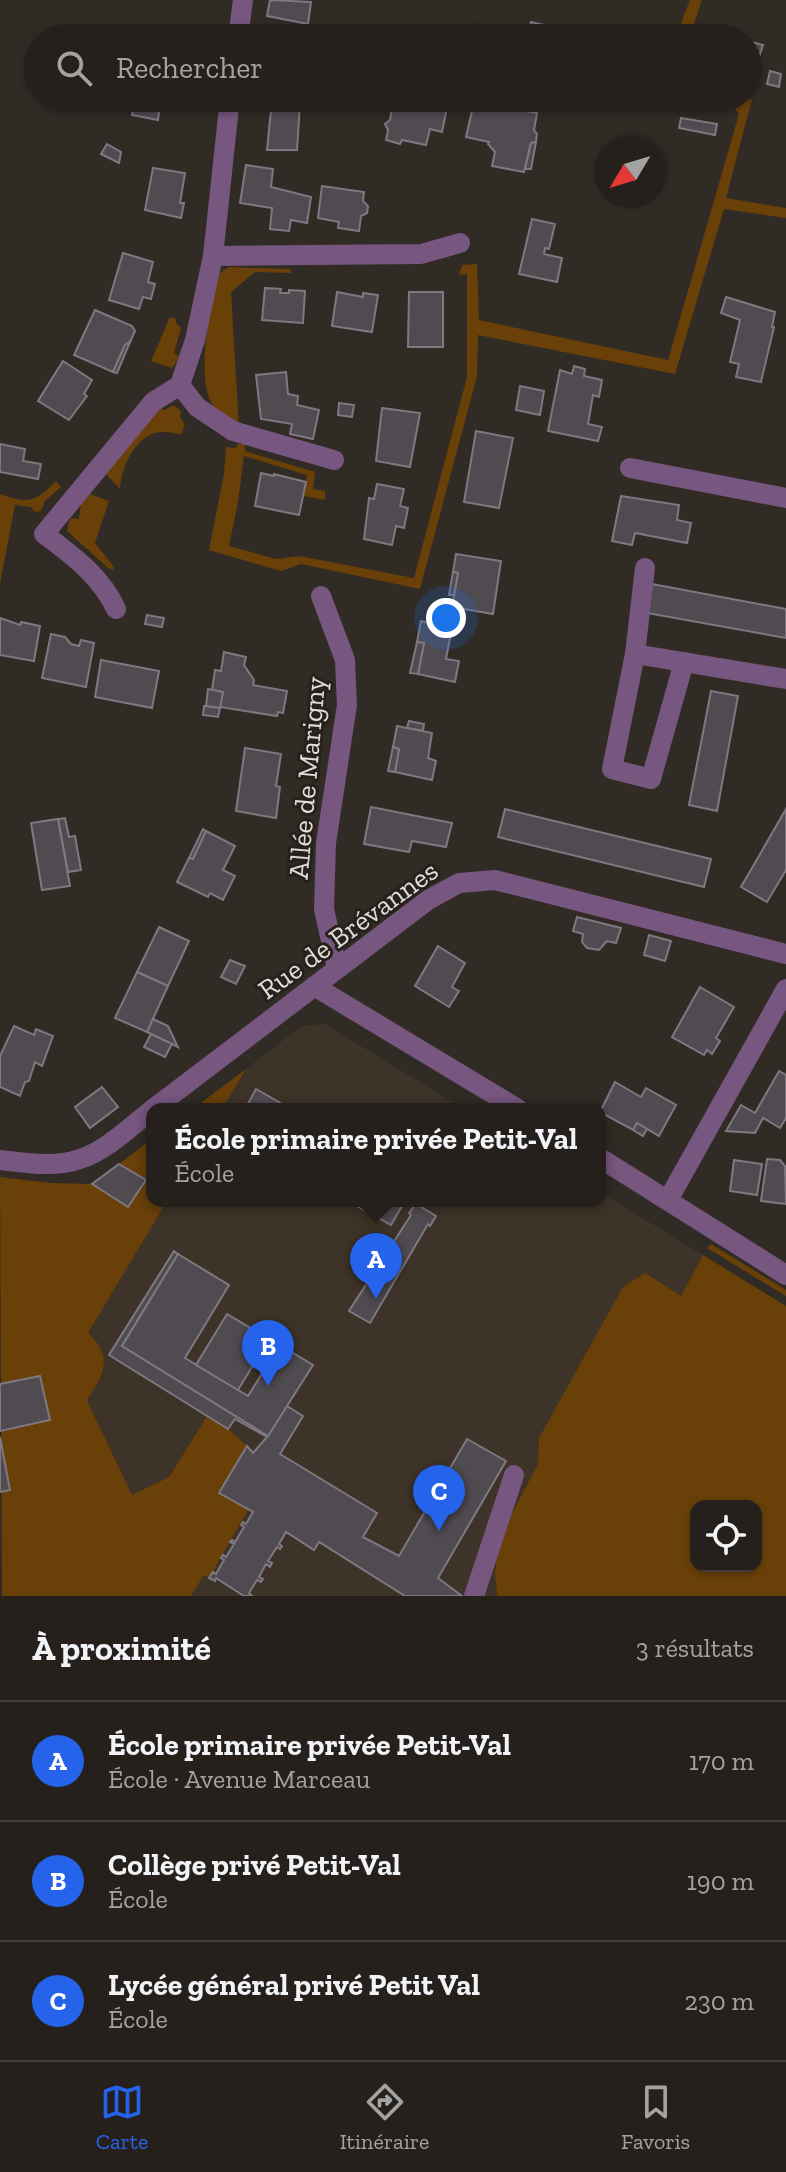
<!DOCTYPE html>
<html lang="fr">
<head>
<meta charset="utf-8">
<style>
  :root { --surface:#25201c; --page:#2d2825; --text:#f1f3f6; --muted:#a3a3a3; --line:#423e3b; --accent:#2563eb }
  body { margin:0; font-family:"Zilla Slab",serif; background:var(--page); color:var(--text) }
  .controls { position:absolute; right:24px; bottom:24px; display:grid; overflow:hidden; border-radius:16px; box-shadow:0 2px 6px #0004 }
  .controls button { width:72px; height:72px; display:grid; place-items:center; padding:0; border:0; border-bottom:2px solid var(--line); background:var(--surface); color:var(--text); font:40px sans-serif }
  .compass { position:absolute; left:594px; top:136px; width:72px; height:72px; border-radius:50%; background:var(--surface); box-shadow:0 2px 6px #0004; rotate:232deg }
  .you { position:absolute; left:446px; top:618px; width:28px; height:28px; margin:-20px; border:6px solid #fff; border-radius:50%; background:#1a73e8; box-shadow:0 0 0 12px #1a73e833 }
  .badge { display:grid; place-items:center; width:52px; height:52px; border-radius:50%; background:var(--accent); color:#fff; font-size:26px; font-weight:700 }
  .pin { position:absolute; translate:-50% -66px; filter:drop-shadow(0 2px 4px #0008) }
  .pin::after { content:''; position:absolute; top:42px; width:28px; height:24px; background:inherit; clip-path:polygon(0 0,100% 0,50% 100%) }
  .popup { position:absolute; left:146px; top:1103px; width:460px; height:104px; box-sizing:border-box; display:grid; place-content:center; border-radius:16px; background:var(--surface); filter:drop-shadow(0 2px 6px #0005); font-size:26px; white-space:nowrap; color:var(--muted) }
  .popup b { font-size:30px; color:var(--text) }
  .popup::after { content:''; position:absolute; left:50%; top:100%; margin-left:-16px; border:16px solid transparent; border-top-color:var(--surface) }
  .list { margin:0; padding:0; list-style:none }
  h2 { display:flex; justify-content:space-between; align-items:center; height:104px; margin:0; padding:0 32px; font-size:34px }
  h2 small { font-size:26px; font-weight:400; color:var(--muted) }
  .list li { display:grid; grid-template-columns:52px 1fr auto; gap:24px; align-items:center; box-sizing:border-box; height:120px; padding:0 32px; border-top:2px solid var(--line) }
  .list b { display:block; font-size:30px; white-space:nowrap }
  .list p { margin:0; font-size:26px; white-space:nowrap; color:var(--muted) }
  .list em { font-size:26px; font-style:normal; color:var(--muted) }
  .icon { flex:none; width:44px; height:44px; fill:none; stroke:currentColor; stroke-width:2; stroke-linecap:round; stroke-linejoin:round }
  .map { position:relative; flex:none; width:786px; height:1596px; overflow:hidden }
  .search { position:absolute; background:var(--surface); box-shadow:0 2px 6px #0004; left:24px; right:24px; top:24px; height:88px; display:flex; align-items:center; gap:20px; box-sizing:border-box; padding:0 28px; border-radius:44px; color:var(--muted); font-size:30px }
  .sheet { height:464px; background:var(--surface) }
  nav { display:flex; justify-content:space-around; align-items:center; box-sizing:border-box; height:112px; border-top:2px solid var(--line); background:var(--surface); font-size:22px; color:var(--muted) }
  nav a { display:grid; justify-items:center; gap:4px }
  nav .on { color:var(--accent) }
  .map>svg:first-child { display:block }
  .built { fill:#3e3328 }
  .green { fill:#684008; fill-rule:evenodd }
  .building { fill:#504a51; stroke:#7e7880; stroke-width:2 }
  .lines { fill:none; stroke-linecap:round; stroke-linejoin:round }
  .minor { stroke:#77567f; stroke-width:20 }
  .labels { text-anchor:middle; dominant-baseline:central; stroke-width:6; stroke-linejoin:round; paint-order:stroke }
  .street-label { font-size:28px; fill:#e1ddd9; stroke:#27211b }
</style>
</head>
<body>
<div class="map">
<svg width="786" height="1596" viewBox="0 0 786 1596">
  <rect width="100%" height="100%" fill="#312b25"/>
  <!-- built -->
  <g class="built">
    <polygon points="325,1024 464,1109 222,1109 246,1069 301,1026"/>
    <polygon points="600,1192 703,1255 681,1296 539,1437 538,1462 500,1537 495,1572 497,1596 191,1596 204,1575 209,1578 248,1510 219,1493 207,1416 169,1477 132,1495 87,1399 104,1370 88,1333 167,1201 600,1201"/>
  </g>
  <!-- green -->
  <g class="green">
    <polygon points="690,0 702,0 689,38 675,38"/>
    <polygon points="692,98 752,99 726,198 786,208 786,218 724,209 675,374 478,335 477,376 420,589 301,564 281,571 209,550 224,474 226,447 236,448 238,444 245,443 245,451 315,472 313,489 325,491 325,500 303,496 307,475 244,456 238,502 229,546 276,559 299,556 414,578 467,377 467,274 459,275 462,265 477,264 479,320 668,360 739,114 734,107"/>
    <path d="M229,267L290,269L291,273L255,272L231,292L239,427C232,421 220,414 214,407C194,381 211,305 217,275Z"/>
    <polygon points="170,317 176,319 176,323 181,328 174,353 180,357 172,368 151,361"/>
    <path d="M173,405L181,411L180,417L185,424L181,435C176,434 168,431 162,432C136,433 121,467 120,489L106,474L160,408L165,410Z"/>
    <path d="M56,481L61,487L45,501L41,511L35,512L31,507L15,505L0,584V494C29,504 34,503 56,481Z"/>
    <polygon points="90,494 109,501 95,543 114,567 113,570 108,568 67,531 69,521 72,518 79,519 81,504"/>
    <polygon points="246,1069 222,1109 193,1109"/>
    <path d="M152,1139V1201H167L88,1333C114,1356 104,1375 87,1400L132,1495L169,1477L207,1416L228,1429L247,1446L219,1493L248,1510L209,1578L204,1575L191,1596H2L0,1177L51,1183L92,1184L128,1207L146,1180L119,1164Z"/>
    <polygon points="711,1244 786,1290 786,1296 707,1248"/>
    <path d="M703,1255L786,1306V1596H497L495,1572L500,1537L538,1463L539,1438L623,1287L645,1273L681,1296ZM696,1506H756V1566H696Z"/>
  </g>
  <!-- building -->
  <g class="building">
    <polygon points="270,0 311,2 308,24 267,16"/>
    <polygon points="531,22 570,31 568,38 527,38"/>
    <polygon points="472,25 494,30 492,38 470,38"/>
    <polygon points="265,29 295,33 294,38 264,38"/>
    <polygon points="705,31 733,38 703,38"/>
    <polygon points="748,41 763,45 758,60 748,58"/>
    <polygon points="770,71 781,74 779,87 767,84"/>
    <polygon points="150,98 179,98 178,109 160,105 158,120 132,115 135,99 149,101"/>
    <polygon points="394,98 449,98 442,132 430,129 426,145 402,140 400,144 386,140 388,130 385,124 390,120"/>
    <polygon points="272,100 300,103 297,150 267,150"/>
    <polygon points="474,102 537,113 534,130 537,134 536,142 531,143 524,172 492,166 495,152 488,144 489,142 466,137"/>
    <polygon points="681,118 717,124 715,135 679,128"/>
    <polygon points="536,142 531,169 525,169 531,143"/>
    <polygon points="107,144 121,152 119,163 101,154"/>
    <polygon points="246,165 273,169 271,187 311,197 307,223 291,220 289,231 270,229 272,208 240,203"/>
    <polygon points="153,168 185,173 180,203 184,203 181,218 145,210"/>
    <polygon points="322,186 364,192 363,201 368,206 367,213 361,216 359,231 338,228 339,222 318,218"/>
    <polygon points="532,219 555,224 549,249 545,248 544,254 562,258 557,282 519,274"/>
    <polygon points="123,253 153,262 148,282 155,284 151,299 143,297 139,309 109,300"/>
    <polygon points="265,288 281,289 280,293 289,293 289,290 305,291 303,323 262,320"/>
    <polygon points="337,292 363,297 363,293 378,295 372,332 332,326"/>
    <polygon points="409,292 443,292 443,347 408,347"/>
    <polygon points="726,297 775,312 772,327 774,327 761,382 736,377 739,364 730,362 740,320 721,313"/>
    <polygon points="95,310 132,326 135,331 130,342 125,345 113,372 74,355"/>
    <polygon points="130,342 117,373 113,372 125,345"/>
    <polygon points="63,361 92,380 84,394 87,396 69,420 38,401"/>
    <polygon points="574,366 585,369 584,376 602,380 599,397 593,395 588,424 602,427 598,441 548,431 560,370 572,374"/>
    <polygon points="286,372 288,394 298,396 297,405 319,410 313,439 290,434 292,424 261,419 256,375"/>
    <polygon points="520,386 544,391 540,415 516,410"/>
    <polygon points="339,403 354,405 352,417 338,415"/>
    <polygon points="382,408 420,413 410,467 376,461"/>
    <polygon points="476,431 513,438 499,508 464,502"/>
    <polygon points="0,444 25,449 23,461 41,464 38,479 0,472"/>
    <polygon points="261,473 274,476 274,474 306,482 299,515 255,506"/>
    <polygon points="377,484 404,489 400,506 408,508 404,528 396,526 392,545 364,539 369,498 374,499"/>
    <polygon points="621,496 679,505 677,520 691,523 687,543 635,533 632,545 612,541"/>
    <polygon points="456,554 501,561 493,614 452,607 458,573 453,572"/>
    <polygon points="453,572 458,573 454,595 449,595"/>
    <polygon points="652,584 786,609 786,638 647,613"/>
    <polygon points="147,615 164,618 162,627 145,624"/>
    <polygon points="0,618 20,625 21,622 40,626 34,661 0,655"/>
    <polygon points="421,621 452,628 446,659 459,661 455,682 418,674 424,643 417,642"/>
    <polygon points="51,634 65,637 71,644 79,646 81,640 94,643 86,687 42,678"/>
    <polygon points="417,642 424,643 418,674 410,673"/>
    <polygon points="224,652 246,657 244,665 254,680 253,685 287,691 283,713 278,712 277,716 220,707 223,692 212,690 215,670 221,671"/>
    <polygon points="101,660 159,671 152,708 95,697"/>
    <polygon points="208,689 223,692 220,708 206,706"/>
    <polygon points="711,691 738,696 717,811 689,805"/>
    <polygon points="204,706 220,708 218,717 203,715"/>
    <polygon points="409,721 424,724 423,731 407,728"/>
    <polygon points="397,726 432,733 428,758 436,761 432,780 395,772 399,749 393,747"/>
    <polygon points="393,747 399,749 395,772 388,771"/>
    <polygon points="245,748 281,754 276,786 280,787 276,818 236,811"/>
    <polygon points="371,807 452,823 446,847 412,841 409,852 364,844"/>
    <polygon points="505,809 711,859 704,887 498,837"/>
    <polygon points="786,809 786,870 767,902 741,887"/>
    <polygon points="65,818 69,837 75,836 81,870 68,872 58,819"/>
    <polygon points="58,819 70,886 42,890 31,823"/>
    <polygon points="203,829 206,831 193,859 189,858"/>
    <polygon points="206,831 235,846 223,870 235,876 223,900 210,893 208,897 177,882 189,858 193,859"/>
    <polygon points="577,917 621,928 616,943 607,941 599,950 587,948 582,942 583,934 573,931"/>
    <polygon points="159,927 189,941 168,986 137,972"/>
    <polygon points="649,935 671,941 665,961 644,955"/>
    <polygon points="438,946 465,963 452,987 459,991 449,1007 415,986"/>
    <polygon points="230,960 245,966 236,984 221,977"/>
    <polygon points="137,972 168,986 147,1032 115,1018"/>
    <polygon points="700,987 734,1007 716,1038 720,1041 712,1054 707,1050 704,1055 672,1037"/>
    <polygon points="153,1019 168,1026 178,1047 147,1032"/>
    <polygon points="14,1026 34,1035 36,1029 53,1036 42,1066 35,1062 29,1081 25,1082 20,1096 0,1087 0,1056"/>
    <polygon points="151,1034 172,1044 165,1057 144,1047"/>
    <polygon points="779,1071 786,1075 786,1118 780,1128 763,1118 755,1133 726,1131 741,1105 755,1113"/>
    <polygon points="615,1082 641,1097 646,1088 676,1105 659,1136 637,1123 633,1130 600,1112"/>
    <polygon points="102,1087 118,1107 90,1128 75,1107"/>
    <polygon points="256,1089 291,1109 245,1109"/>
    <polygon points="637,1123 647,1129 643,1136 633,1130"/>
    <polygon points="767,1159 780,1160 785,1166 786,1204 761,1201"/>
    <polygon points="734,1160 762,1164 757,1195 730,1191"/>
    <polygon points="119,1164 146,1180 128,1207 92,1184"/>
    <polygon points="348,1201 405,1201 391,1225"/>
    <polygon points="416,1204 436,1216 430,1226 428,1224 370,1323 349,1311 411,1215 409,1213"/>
    <polygon points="174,1251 178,1254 122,1346 268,1436 287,1406 303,1416 280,1454 377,1513 363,1537 399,1556 467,1439 506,1461 438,1578 462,1596 405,1596 319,1542 314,1550 286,1532 279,1544 282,1546 280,1549 277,1547 268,1561 272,1563 270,1567 266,1564 259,1577 263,1579 261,1582 257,1580 249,1593 252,1596 244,1596 216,1578 215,1581 209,1578 213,1572 216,1574 224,1560 221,1558 223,1555 226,1557 234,1544 230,1542 232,1540 235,1542 244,1527 241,1525 243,1522 246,1524 253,1512 219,1493 247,1446 253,1453 267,1437 235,1419 228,1429 109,1355"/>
    <polygon points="178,1254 229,1285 185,1358 248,1396 280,1345 313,1365 268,1436 122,1346"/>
    <polygon points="227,1314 269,1339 238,1390 196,1365"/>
    <polygon points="40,1376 50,1420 0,1431 0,1384"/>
    <polygon points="0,1437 10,1490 0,1492"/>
  </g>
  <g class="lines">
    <!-- minor -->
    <g class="minor">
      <polyline points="238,38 243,0"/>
      <polyline points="213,256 421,254 460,243"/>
      <polyline points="180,385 197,407 233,431 334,460"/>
      <polyline points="630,468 786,498"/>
      <polyline points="645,568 635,654 612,769 651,779 684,662"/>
      <polyline points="321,596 345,660 347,705 326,843 324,909 337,968"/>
      <path d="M116,609C101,576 73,556 44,534L153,402L180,385L195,340L213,256L230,98"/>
      <polyline points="635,654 786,679"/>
      <polyline points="314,986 518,1109"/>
      <polyline points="153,1109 428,900 459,883 495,880 786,954"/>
      <polyline points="600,1158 786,1275"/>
      <path d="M0,1160C26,1163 55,1168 80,1159C106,1151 131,1126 152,1110"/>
      <polyline points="668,1200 786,989"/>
      <polyline points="474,1596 514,1475"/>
    </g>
  </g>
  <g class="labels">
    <!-- street labels -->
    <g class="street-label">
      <text transform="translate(307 778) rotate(-85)">Allée de Marigny</text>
      <text transform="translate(348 930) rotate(-36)">Rue de Brévannes</text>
    </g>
  </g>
</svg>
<div class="controls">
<button><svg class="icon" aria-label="locate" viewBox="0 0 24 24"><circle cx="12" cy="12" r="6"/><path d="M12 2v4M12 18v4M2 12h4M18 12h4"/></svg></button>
</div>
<svg class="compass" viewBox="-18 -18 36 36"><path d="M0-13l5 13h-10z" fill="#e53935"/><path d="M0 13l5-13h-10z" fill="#a3a3a3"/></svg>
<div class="you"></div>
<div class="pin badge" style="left:376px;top:1299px">A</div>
<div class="popup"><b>École primaire privée Petit-Val</b>École</div>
<div class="pin badge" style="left:268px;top:1386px">B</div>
<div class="pin badge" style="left:439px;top:1531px">C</div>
<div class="search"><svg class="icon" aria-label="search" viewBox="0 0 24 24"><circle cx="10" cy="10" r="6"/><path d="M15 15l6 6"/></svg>Rechercher</div>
</div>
<section class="sheet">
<h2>À proximité<small>3 résultats</small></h2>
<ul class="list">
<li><span class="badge">A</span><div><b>École primaire privée Petit-Val</b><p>École · Avenue Marceau</p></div><em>170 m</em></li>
<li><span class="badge">B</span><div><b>Collège privé Petit-Val</b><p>École</p></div><em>190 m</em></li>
<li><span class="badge">C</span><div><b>Lycée général privé Petit Val</b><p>École</p></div><em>230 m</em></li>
</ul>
</section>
<nav>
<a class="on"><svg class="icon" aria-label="map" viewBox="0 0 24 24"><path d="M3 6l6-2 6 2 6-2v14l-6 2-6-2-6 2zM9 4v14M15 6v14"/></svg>Carte</a>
<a><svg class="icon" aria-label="directions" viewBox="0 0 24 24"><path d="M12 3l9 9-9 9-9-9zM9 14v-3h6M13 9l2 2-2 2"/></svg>Itinéraire</a>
<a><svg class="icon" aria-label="saved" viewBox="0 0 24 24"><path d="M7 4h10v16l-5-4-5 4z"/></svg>Favoris</a>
</nav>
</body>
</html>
